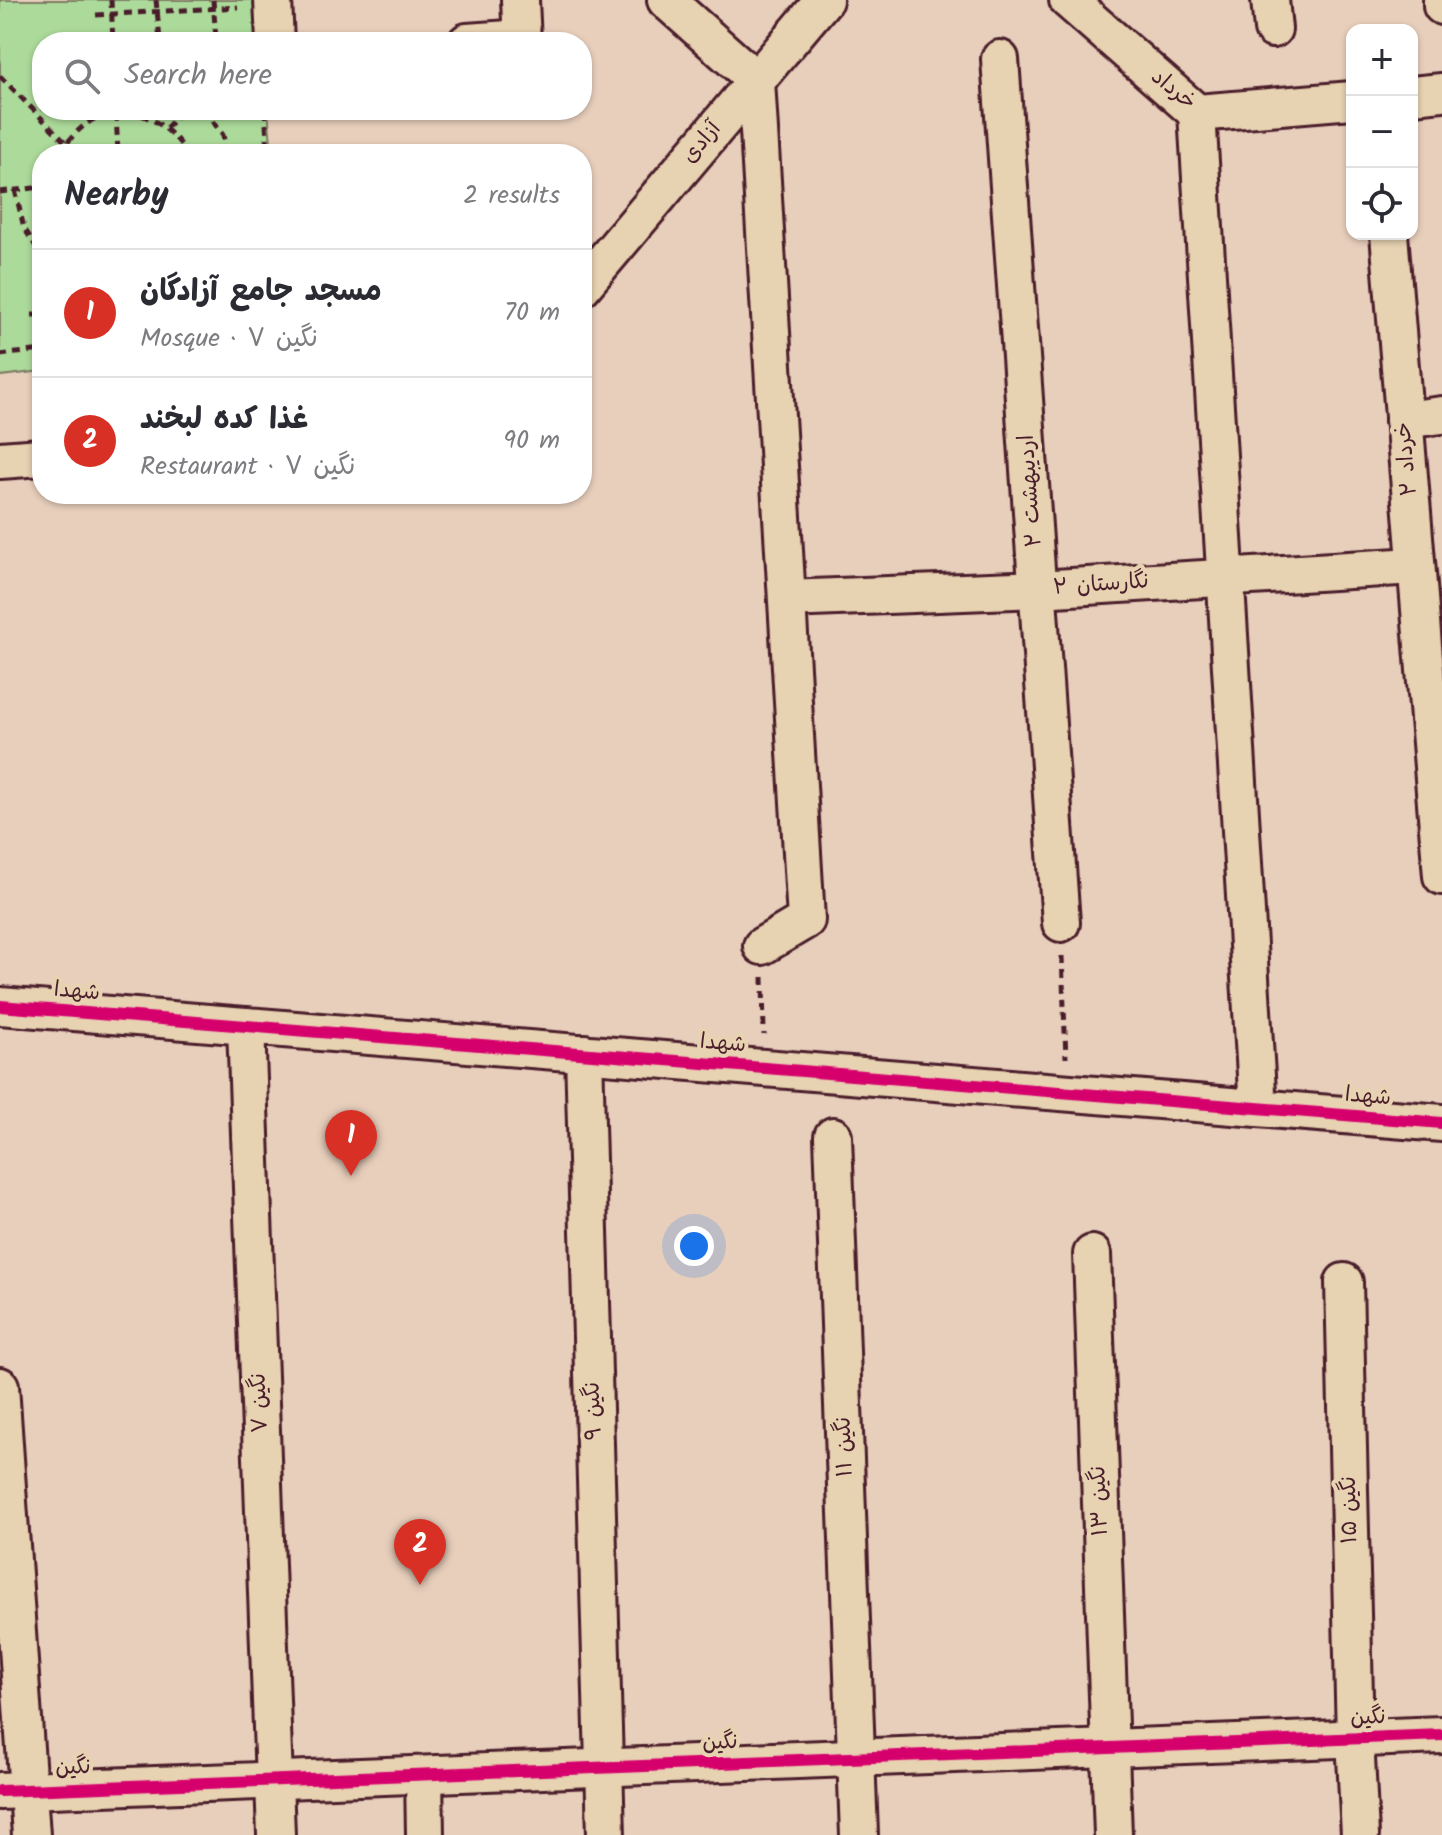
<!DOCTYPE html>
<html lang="en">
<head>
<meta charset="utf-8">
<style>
  :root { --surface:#fff; --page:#f2f2f3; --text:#2b2b33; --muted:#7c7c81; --line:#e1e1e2; --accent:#d93025 }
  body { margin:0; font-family:Kalam,"Playpen Sans Arabic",sans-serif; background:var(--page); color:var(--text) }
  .controls { position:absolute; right:24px; top:24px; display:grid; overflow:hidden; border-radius:16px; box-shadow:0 2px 6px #0004 }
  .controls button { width:72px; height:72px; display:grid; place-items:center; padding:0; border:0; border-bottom:2px solid var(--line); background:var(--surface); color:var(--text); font:40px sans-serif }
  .you { position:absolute; left:694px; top:1246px; width:28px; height:28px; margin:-20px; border:6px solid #fff; border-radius:50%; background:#1a73e8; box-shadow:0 0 0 12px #1a73e833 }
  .badge { display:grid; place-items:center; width:52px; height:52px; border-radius:50%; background:var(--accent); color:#fff; font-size:26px; font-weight:700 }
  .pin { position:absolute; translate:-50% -66px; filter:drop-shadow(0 2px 4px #0008) }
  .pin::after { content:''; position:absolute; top:42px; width:28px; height:24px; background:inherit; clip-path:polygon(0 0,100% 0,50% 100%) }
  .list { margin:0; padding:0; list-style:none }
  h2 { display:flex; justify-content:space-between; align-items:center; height:104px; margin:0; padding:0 32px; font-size:34px }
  h2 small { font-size:26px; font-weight:400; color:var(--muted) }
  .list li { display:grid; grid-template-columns:52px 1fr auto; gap:24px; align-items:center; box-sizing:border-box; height:128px; padding:0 32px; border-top:2px solid var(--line) }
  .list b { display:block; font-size:30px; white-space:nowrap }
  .list p { margin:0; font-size:26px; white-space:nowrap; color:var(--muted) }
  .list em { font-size:26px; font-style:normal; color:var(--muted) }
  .icon { flex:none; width:44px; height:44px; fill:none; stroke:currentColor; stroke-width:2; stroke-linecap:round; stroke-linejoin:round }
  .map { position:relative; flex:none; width:1442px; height:1835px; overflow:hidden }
  .search { position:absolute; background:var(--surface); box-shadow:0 2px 6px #0004; left:32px; top:32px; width:560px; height:88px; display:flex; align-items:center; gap:20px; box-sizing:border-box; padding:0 28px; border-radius:32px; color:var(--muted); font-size:30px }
  .panel { position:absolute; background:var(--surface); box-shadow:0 2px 6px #0004; left:32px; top:144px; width:560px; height:360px; border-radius:32px }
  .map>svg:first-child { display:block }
  .green { fill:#acda9a; stroke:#7b7c62; stroke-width:2 }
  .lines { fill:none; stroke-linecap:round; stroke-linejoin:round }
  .minor-casing { stroke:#4a1f2b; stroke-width:42 }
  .path { stroke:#4a1f2b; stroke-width:5; stroke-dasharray:8 6; stroke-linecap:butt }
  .minor { stroke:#e7d2b1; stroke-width:36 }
  .cycleway-casing { stroke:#e7d2b1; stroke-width:17 }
  .cycleway { stroke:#d6006c; stroke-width:12 }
  .labels { text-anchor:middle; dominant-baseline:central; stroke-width:8; stroke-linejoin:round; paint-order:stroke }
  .street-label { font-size:22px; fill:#4a1f2b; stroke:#e7d2b1 }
</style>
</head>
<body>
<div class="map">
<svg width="1442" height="1835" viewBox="0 0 1442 1835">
  <rect width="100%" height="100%" fill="#e8cfbc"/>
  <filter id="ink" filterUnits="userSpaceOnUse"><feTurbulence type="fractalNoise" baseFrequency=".0125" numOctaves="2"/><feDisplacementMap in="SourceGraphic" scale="16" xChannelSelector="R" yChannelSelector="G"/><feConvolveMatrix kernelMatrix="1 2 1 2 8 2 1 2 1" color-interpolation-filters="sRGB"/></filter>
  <g filter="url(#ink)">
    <!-- green -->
    <polygon class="green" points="0,0 258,0 262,42 42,42 42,110 268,110 272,154 42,154 42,371 0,376"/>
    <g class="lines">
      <!-- minor casing -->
      <g class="minor-casing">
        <g id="minor">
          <polyline points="273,0 275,42"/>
          <polyline points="520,0 522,42"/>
          <polyline points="666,0 756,80 806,920 762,946"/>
          <polyline points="1068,0 1197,113 1352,100"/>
          <polyline points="1270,0 1273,29"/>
          <polyline points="1442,0 1442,6"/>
          <polyline points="467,42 522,38"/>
          <polyline points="1000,59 1061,923"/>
          <polyline points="1412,95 1442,92"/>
          <polyline points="1197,113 1258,1108"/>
          <polyline points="1389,234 1442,876"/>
          <polyline points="582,287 824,0"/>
          <polyline points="1404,420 1442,415"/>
          <polyline points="0,460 42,457"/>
          <polyline points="787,599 1038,589 1415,566"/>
          <polyline points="0,1006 1442,1123"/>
          <polyline points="246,1026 276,1835"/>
          <polyline points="584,1053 606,1835"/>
          <polyline points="833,1136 859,1835"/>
          <polyline points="1092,1254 1113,1835"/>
          <polyline points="1344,1282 1355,1738 1360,1835"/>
          <polyline points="0,1386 31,1835"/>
          <polyline points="424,1775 425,1835"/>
          <polyline points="0,1791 1442,1735"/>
        </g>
      </g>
      <!-- path -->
      <g class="path">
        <polyline points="111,0 113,42"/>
        <polyline points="156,0 160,40"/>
        <polyline points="213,0 216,39"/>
        <polyline points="96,15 238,7"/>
        <polyline points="204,41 231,37"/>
        <polyline points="149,42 171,39"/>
        <polyline points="0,76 66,143"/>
        <polyline points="204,110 223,135 227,154"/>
        <polyline points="265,110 268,154"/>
        <polyline points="116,114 118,153"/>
        <polyline points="166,128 183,110"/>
        <path d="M60,154C94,96 152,100 188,154"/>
        <polyline points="114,154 133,154"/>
        <polyline points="15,190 24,228 42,256"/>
        <polyline points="0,192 42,187"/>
        <polyline points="32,315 42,315"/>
        <polyline points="0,355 42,350"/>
        <polyline points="1062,956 1066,1058"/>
        <polyline points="763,977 764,1035"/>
      </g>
      <!-- minor -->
      <use href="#minor" class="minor"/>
      <!-- cycleway casing -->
      <g class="cycleway-casing">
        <g id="cycleway">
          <polyline points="0,1006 1442,1123"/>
          <polyline points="0,1791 1442,1735"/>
        </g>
      </g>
      <!-- cycleway -->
      <use href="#cycleway" class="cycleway"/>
    </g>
  </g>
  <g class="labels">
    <!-- street labels -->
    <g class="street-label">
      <text transform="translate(1173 90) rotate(39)">خرداد</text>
      <text transform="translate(702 143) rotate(-50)">آزادی</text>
      <text transform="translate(1407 459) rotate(-95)">خرداد ۲</text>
      <text transform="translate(1031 491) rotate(-94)">اردیبهشت ۲</text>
      <text transform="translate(1101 585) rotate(-4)">نگارستان ۲</text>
      <text transform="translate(77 992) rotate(5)">شهدا</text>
      <text transform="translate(723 1044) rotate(5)">شهدا</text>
      <text transform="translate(1368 1097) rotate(5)">شهدا</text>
      <text transform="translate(260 1403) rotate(-92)">نگین ۷</text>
      <text transform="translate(594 1411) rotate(-92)">نگین ۹</text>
      <text transform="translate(845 1447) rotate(-92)">نگین ۱۱</text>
      <text transform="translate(1100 1501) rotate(-92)">نگین ۱۳</text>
      <text transform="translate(1350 1510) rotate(-91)">نگین ۱۵</text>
      <text transform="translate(1368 1718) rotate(-2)">نگین</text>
      <text transform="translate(720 1743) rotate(-2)">نگین</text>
      <text transform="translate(73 1768) rotate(-2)">نگین</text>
    </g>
  </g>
</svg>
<div class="controls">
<button>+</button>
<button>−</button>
<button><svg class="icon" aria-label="locate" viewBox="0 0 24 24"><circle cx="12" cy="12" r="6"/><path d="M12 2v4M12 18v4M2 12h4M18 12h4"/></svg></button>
</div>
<div class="you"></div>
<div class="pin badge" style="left:351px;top:1176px">1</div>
<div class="pin badge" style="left:420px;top:1585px">2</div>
<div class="search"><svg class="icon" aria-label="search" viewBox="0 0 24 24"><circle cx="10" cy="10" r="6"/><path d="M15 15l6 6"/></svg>Search here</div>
<section class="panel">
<h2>Nearby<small>2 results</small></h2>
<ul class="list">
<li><span class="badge">1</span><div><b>مسجد جامع آزادگان</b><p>Mosque · نگین ۷</p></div><em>70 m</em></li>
<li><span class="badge">2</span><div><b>غذا کده لبخند</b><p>Restaurant · نگین ۷</p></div><em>90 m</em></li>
</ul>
</section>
</div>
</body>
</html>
